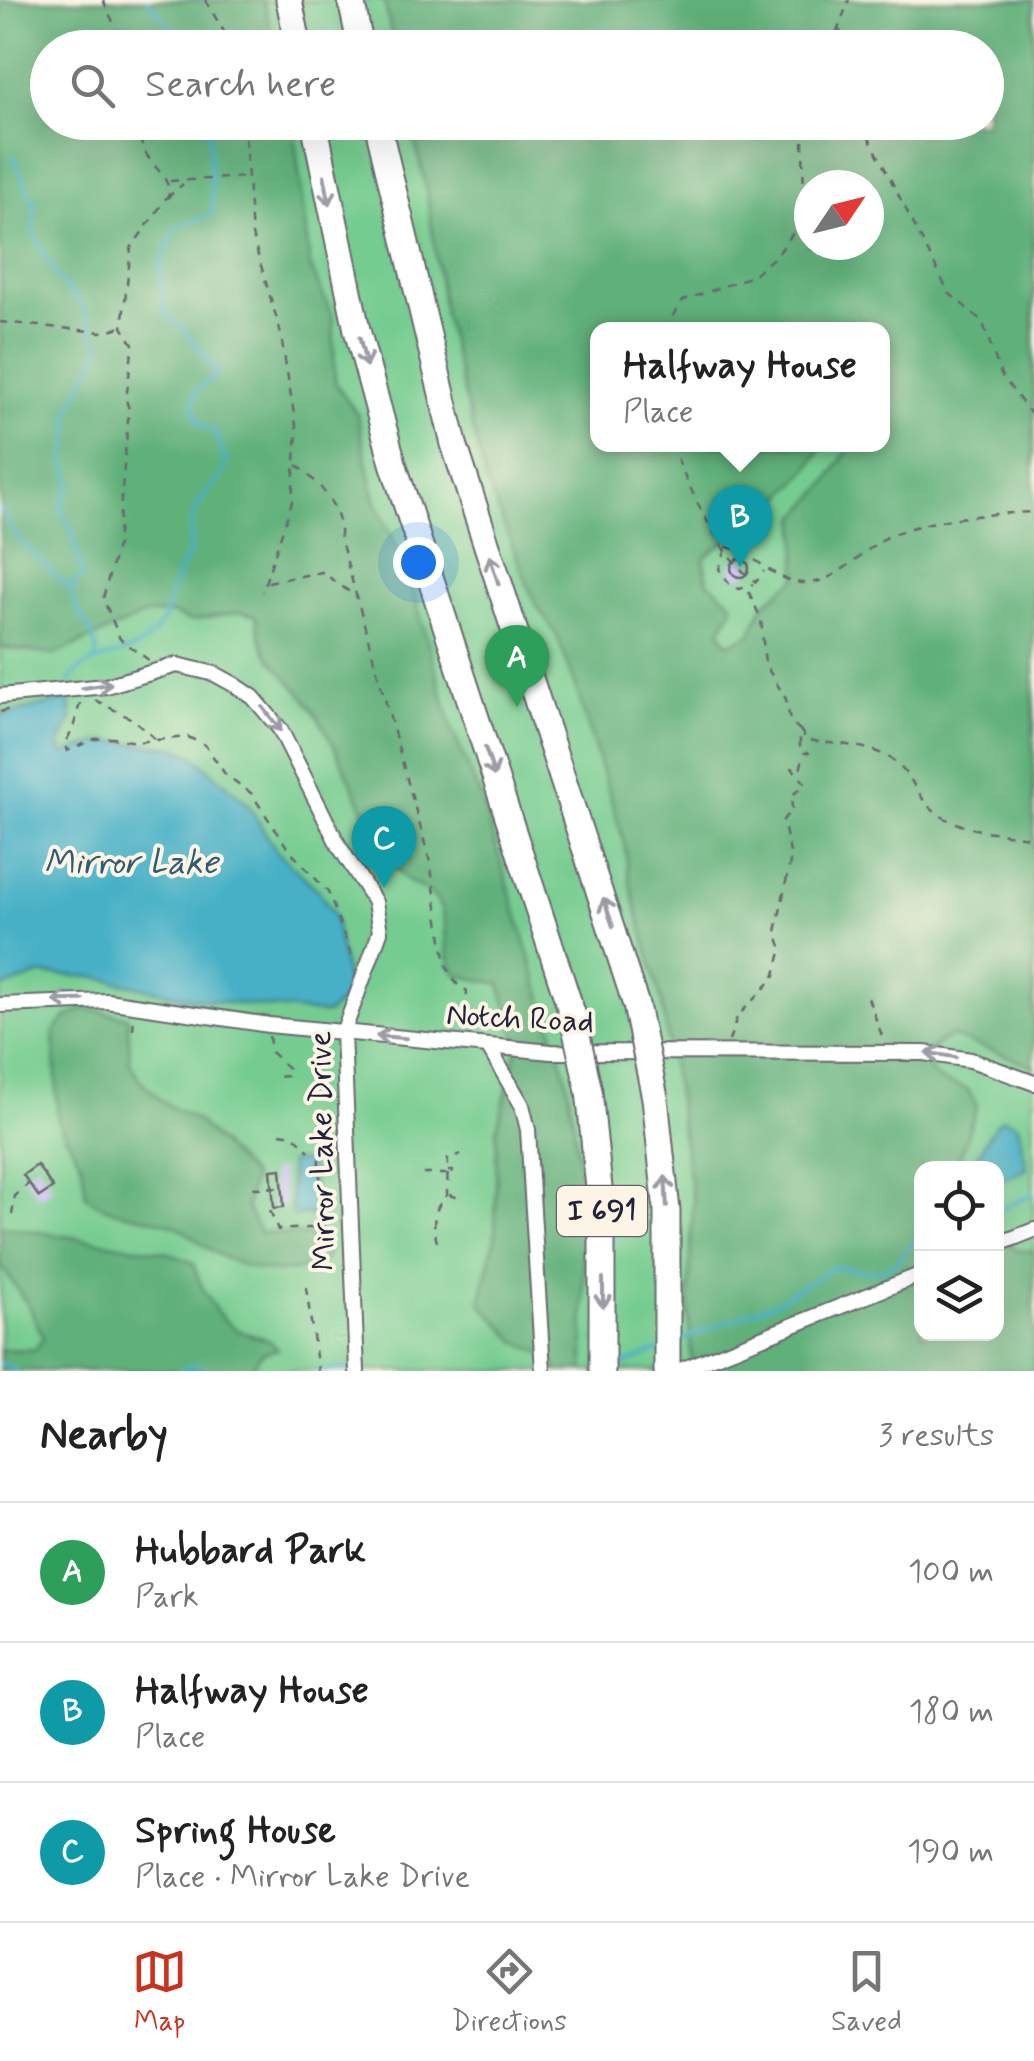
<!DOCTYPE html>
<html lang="en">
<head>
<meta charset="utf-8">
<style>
  :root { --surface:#fff; --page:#f6f6f6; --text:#222; --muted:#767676; --line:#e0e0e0; --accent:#c8321e }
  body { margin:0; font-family:Mynerve,sans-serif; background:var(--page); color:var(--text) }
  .controls { position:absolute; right:30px; bottom:30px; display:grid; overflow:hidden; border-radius:20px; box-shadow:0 10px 40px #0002 }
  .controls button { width:90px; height:90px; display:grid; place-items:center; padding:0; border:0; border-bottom:2px solid var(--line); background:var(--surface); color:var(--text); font:50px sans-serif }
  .compass { position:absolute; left:794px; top:170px; width:90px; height:90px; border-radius:50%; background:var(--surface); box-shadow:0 10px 40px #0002; rotate:55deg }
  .you { position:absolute; left:418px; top:562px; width:35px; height:35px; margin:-25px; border:8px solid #fff; border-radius:50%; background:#1a73e8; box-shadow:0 0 0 15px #1a73e833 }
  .badge { display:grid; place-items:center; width:65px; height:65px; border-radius:50%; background:var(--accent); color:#fff; font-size:32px; font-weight:700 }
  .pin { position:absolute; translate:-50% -82px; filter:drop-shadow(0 2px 5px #0008) }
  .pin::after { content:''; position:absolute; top:52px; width:35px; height:30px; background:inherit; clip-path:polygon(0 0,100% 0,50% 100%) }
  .popup { position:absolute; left:590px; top:322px; width:300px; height:130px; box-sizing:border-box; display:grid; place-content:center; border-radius:20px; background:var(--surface); filter:drop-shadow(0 2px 8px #0005); font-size:32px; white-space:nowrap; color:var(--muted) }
  .popup b { font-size:38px; color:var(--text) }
  .popup::after { content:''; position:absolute; left:50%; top:100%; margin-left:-20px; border:20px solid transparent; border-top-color:var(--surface) }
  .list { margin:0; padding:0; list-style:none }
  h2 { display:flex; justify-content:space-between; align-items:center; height:130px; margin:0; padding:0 40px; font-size:42px }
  h2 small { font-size:32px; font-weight:400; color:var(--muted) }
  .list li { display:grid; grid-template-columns:65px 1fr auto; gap:30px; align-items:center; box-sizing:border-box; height:140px; padding:0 40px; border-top:2px solid var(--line) }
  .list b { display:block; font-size:38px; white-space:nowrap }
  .list p { margin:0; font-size:32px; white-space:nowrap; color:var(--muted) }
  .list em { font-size:32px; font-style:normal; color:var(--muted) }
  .icon { flex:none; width:55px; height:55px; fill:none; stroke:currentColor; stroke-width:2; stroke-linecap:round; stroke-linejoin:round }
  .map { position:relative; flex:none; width:1034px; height:1371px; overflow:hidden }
  .search { position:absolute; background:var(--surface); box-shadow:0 10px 40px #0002; left:30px; right:30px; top:30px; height:110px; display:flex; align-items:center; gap:25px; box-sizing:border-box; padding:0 35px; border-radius:55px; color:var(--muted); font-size:38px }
  .sheet { height:550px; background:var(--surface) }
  nav { display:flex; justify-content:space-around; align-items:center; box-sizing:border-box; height:140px; border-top:2px solid var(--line); background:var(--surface); font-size:28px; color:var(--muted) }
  nav a { display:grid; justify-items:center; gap:5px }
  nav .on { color:var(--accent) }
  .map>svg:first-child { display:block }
  .green { fill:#75cc90; stroke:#4c7766; stroke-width:2.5; fill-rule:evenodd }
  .forest { fill:#60b07a; stroke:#41695a; stroke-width:2.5; fill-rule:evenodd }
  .water { fill:#47b0c6; stroke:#346980; stroke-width:2.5 }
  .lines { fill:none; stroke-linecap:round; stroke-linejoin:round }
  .stream { stroke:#47b0c6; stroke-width:4 }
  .building { fill:#c4b7f8 }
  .minor-casing { stroke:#6b6870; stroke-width:18 }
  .motorway-casing { stroke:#6b6870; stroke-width:29 }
  .path { stroke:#6b6870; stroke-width:2.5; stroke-dasharray:8 8; stroke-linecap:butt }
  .minor { stroke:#fff; stroke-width:14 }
  .motorway { stroke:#fff; stroke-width:25 }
  .motorway-bridge-casing { stroke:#6b6870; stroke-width:29; stroke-linecap:butt }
  .motorway-bridge { stroke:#fff; stroke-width:25 }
  .oneway { stroke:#9c9ca7 }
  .labels { text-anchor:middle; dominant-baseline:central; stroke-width:8; stroke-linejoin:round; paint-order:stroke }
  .shield { fill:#fcf5e5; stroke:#63616e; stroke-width:2.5 }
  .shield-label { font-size:30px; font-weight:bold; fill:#22223b }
  .street-label { font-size:32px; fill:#22223b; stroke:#fcf5e5 }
  .water-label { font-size:35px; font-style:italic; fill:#315b73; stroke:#fcf5e5 }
</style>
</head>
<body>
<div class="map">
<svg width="1034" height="1371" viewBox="0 0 1034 1371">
  <rect width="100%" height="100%" fill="#fcf5e5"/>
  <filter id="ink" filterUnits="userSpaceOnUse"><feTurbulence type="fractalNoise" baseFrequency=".01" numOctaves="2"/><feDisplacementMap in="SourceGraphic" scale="20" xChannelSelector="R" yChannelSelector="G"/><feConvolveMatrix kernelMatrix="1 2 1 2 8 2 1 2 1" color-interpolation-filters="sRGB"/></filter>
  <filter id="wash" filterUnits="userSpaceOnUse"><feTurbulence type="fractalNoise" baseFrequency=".0048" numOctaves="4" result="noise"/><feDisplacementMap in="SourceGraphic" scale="40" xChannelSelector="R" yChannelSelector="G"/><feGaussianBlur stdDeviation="2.25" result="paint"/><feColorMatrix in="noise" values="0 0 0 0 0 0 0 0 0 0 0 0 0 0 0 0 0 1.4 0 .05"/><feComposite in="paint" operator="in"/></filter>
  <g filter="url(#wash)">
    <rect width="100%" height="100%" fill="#f2ebd2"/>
    <!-- green -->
    <path class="green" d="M0,0H1034V1371H0ZM48,48H986V122H48ZM809,185H869V245H809ZM598,330H882V444H598ZM922,1168H996V1334H922Z"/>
    <!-- forest -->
    <g class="forest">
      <path d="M0,0H263L275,47L48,48V122L293,123L310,266L333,317L335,382L357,414L375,500L408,572L453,732L482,800L566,1075L583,1186L584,1371H558L552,1358L517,1342L480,1303L495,1238L497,1129L518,1045L500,984L457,975C439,952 451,925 438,902C428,886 412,888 402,875C361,822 346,753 306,700C279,664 263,664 256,616L241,612L190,621L172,614H147L54,655L0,647Z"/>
      <path d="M384,0H1034V1066L951,1036L935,1045L927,1063C935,1086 951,1081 968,1090L977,1106L956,1168H922V1334H996L997,1229L1017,1251H1034V1371H692L688,1306L693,1201L662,1004L630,883L624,842L573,678L557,636L535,603L485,477L444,315L426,187L410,123L986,122V48L394,47ZM809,185H869V245H809ZM598,330H882V444L851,445L826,484L797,517V578L764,604L750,635L728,644L720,630L733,609L732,602L707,581L704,558L781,498L809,468L823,445L598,444Z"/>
      <path d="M85,1008L128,1017L130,1063L141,1081L163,1102L196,1120L253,1177L246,1207L260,1232L318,1236L329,1249L324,1262C285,1280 241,1271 206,1247C195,1240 185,1229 174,1225C142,1214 112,1217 86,1196L82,1165L58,1122L54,1031L64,1019Z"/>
      <path d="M0,1226L166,1252L193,1263C200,1286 215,1317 236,1329C251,1338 266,1334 278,1349L262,1353L249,1371H0V1350L36,1349L43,1338L30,1308L0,1264Z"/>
    </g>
    <!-- water -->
    <g class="water">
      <polygon points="69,699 72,718 59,745 63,754 104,741 174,747 193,755 247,803 277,852 318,890 334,915 347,984 345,997 327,1014 189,998 96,977 42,974 0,989 0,716"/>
      <polygon points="1004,1118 1018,1125 1027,1169 997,1182 996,1168 970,1168 995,1125"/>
      <polygon points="311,1161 315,1214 292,1216 289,1162"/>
    </g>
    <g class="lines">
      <!-- stream -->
      <g class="stream">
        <polyline points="147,0 172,28 194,34 197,48"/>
        <path d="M13,156L35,207L32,231L58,277L85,310L100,351L69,412V443L64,463L71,478L61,511L72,531L82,575L71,591C73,616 103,633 95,660"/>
        <polyline points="0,509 17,537 64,584 74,584"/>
        <path d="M69,682C84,654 126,660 148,639C171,618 167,598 179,571C182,564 188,559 189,551C192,539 189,525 194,513C202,493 219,485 226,463L215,432L201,424L192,405L197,391L218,373L185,330L164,313L160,265L176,228L213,214L208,122"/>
        <polyline points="996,1212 1034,1193"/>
        <path d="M677,1342L776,1302L835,1266C874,1274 887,1277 912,1244L922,1242"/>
        <polyline points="0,1363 17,1371"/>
        <polyline points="613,1369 659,1350"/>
        <polyline points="178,1371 195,1365 210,1371"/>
        <polyline points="316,1371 350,1369"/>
      </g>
    </g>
    <g id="blocks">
      <!-- building -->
      <g class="building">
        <circle cx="740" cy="568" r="9"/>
        <polygon points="37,1165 53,1188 39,1197 23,1175"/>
        <polygon points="281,1169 284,1207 274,1208 271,1170"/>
      </g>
    </g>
  </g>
  <g filter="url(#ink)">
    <use href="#blocks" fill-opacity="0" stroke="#6b6870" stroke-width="2.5"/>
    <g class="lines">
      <!-- minor casing -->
      <g class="minor-casing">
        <g id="minor">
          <polyline points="0,696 106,686 177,665 215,674 235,685 253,697 280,729 339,846 375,902 380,932 343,1033 357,1371"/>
          <polyline points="0,1005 107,1001 269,1025 551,1052 924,1053 971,1060 1034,1083"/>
          <polyline points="489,1048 522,1105 528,1130 543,1371"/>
          <polyline points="996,1245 1034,1230"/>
          <polyline points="678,1371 922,1274"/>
        </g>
      </g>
      <!-- motorway casing -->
      <g class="motorway-casing">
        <g id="motorway">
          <polyline points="289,0 299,48"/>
          <polyline points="351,0 361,48"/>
          <polyline points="314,122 357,330 393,463 572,1013"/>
          <polyline points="377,122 454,444 636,1005"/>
          <polyline points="589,1091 602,1217 602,1371"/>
          <polyline points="655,1098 667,1211 667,1371"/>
        </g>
      </g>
      <!-- path -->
      <g class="path">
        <polyline points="103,0 118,33 134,48"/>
        <polyline points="205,0 234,48"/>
        <polyline points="839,30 853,48"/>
        <polyline points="831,48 849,0"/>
        <path d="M138,122C139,165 165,165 170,193L131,248L122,327L133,344L126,400L129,409L117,546L103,598L120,639L150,661"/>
        <polyline points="244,122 252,235 280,330 297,432 292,502 262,592"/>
        <polyline points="861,122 949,293 982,321 1001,375 1034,418"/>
        <polyline points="170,181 246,177"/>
        <polyline points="167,198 183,184"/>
        <polyline points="0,322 101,332 121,327"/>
        <polyline points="664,330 682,301 752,276 778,254 804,218 803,138 808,122"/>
        <path d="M671,444C688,484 719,558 756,582L764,571"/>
        <path d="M297,465C320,484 342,507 340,537L430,862L446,965L456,983L467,991L464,1030"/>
        <path d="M726,547C755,552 771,580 802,583C838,586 865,544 896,533C940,517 988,514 1034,512"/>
        <polyline points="726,549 719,569 731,587 740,589 753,584"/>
        <polyline points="268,582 322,572 358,598"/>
        <polyline points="95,700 134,720 155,739"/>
        <polyline points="80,703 72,732 64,743 67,751 95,739 113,738 136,742 188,737 205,745 225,774 251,793 289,850 328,892 354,962"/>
        <polyline points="0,712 10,709"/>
        <path d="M800,730L807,740C835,745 875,743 897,764C916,780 920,806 943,817C972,833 1002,832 1034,838"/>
        <polyline points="868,998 884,1041"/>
        <polyline points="133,1030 134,1017"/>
        <polyline points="269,1036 271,1052 289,1069 287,1076 278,1077"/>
        <polyline points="729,1041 737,1017 774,978 782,949 776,932 791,857 783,820 792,809 791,796 806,784 792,768 800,771 804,753 809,753 800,746 800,730 790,721 786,699 765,664 761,619 747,588"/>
        <polyline points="280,1133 293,1135 309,1151"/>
        <polyline points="448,1171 453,1171 449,1182"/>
        <polyline points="423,1174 446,1174"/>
        <polyline points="253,1188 285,1187"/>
        <polyline points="449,1195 459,1198"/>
        <polyline points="270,1210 278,1230 324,1227 318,1151"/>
        <polyline points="12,1215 15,1196 29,1183"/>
        <path d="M437,1242C432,1224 433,1208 447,1195L448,1158L461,1154"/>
        <polyline points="306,1287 318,1371"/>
      </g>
      <!-- minor -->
      <use href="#minor" class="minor"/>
      <!-- motorway -->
      <use href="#motorway" class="motorway"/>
      <!-- motorway-bridge casing -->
      <g class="motorway-bridge-casing">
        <g id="motorway-bridge">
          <polyline points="636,1005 655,1098"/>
          <polyline points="572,1013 589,1091"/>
        </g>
      </g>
      <!-- motorway-bridge -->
      <use href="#motorway-bridge" class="motorway-bridge"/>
    </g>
    <!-- one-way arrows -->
    <defs><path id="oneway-shaft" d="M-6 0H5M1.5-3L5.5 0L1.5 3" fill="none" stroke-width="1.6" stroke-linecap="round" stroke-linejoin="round" transform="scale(2.5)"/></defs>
    <g class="oneway">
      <use href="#oneway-shaft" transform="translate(327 190) rotate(79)"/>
      <use href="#oneway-shaft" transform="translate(363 352) rotate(76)"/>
      <use href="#oneway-shaft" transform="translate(494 570) rotate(-108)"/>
      <use href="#oneway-shaft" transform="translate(97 686) rotate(-9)"/>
      <use href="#oneway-shaft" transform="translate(272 719) rotate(53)"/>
      <use href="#oneway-shaft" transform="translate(490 762) rotate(71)"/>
      <use href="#oneway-shaft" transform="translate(608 912) rotate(-109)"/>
      <use href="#oneway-shaft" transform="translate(68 1000) rotate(179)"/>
      <use href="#oneway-shaft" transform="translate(391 1037) rotate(-175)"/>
      <use href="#oneway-shaft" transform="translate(941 1055) rotate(-171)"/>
      <use href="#oneway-shaft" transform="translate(666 1191) rotate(-93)"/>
      <use href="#oneway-shaft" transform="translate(603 1293) rotate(90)"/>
    </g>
  </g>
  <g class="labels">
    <!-- shield labels -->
    <rect class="shield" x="557" y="1186" width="90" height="50" rx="8"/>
    <g class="shield-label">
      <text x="602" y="1211">I 691</text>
    </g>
    <!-- street labels -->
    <g class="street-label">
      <text transform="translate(520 1019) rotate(3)">Notch Road</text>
      <text transform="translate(323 1151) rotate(-91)">Mirror Lake Drive</text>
    </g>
    <!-- water labels -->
    <g class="water-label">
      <text x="131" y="863">Mirror Lake</text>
    </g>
  </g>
</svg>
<div class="controls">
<button><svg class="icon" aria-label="locate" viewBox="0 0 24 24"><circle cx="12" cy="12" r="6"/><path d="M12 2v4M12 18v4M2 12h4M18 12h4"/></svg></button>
<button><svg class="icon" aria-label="layers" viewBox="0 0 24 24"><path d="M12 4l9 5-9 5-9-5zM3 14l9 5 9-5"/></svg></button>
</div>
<svg class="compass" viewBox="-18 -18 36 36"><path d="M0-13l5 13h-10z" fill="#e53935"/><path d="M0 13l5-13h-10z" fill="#767676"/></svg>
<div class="you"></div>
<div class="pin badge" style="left:517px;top:707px;background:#2e9e5b">A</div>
<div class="pin badge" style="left:740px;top:567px;background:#0f9aa8">B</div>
<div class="popup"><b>Halfway House</b>Place</div>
<div class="pin badge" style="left:384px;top:888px;background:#0f9aa8">C</div>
<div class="search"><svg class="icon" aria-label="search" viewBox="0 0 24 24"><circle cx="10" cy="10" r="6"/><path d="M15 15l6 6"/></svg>Search here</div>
</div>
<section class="sheet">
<h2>Nearby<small>3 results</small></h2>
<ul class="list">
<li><span class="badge" style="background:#2e9e5b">A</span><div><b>Hubbard Park</b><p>Park</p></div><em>100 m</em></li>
<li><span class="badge" style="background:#0f9aa8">B</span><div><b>Halfway House</b><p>Place</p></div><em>180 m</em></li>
<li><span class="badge" style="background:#0f9aa8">C</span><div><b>Spring House</b><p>Place · Mirror Lake Drive</p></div><em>190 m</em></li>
</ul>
</section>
<nav>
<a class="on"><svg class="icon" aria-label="map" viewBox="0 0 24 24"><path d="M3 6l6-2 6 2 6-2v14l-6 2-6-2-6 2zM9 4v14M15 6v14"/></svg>Map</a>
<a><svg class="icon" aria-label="directions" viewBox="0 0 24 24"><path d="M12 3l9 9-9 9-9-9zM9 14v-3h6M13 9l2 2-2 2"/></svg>Directions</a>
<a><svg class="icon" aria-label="saved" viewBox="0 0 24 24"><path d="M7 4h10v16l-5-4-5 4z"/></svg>Saved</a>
</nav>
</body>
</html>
